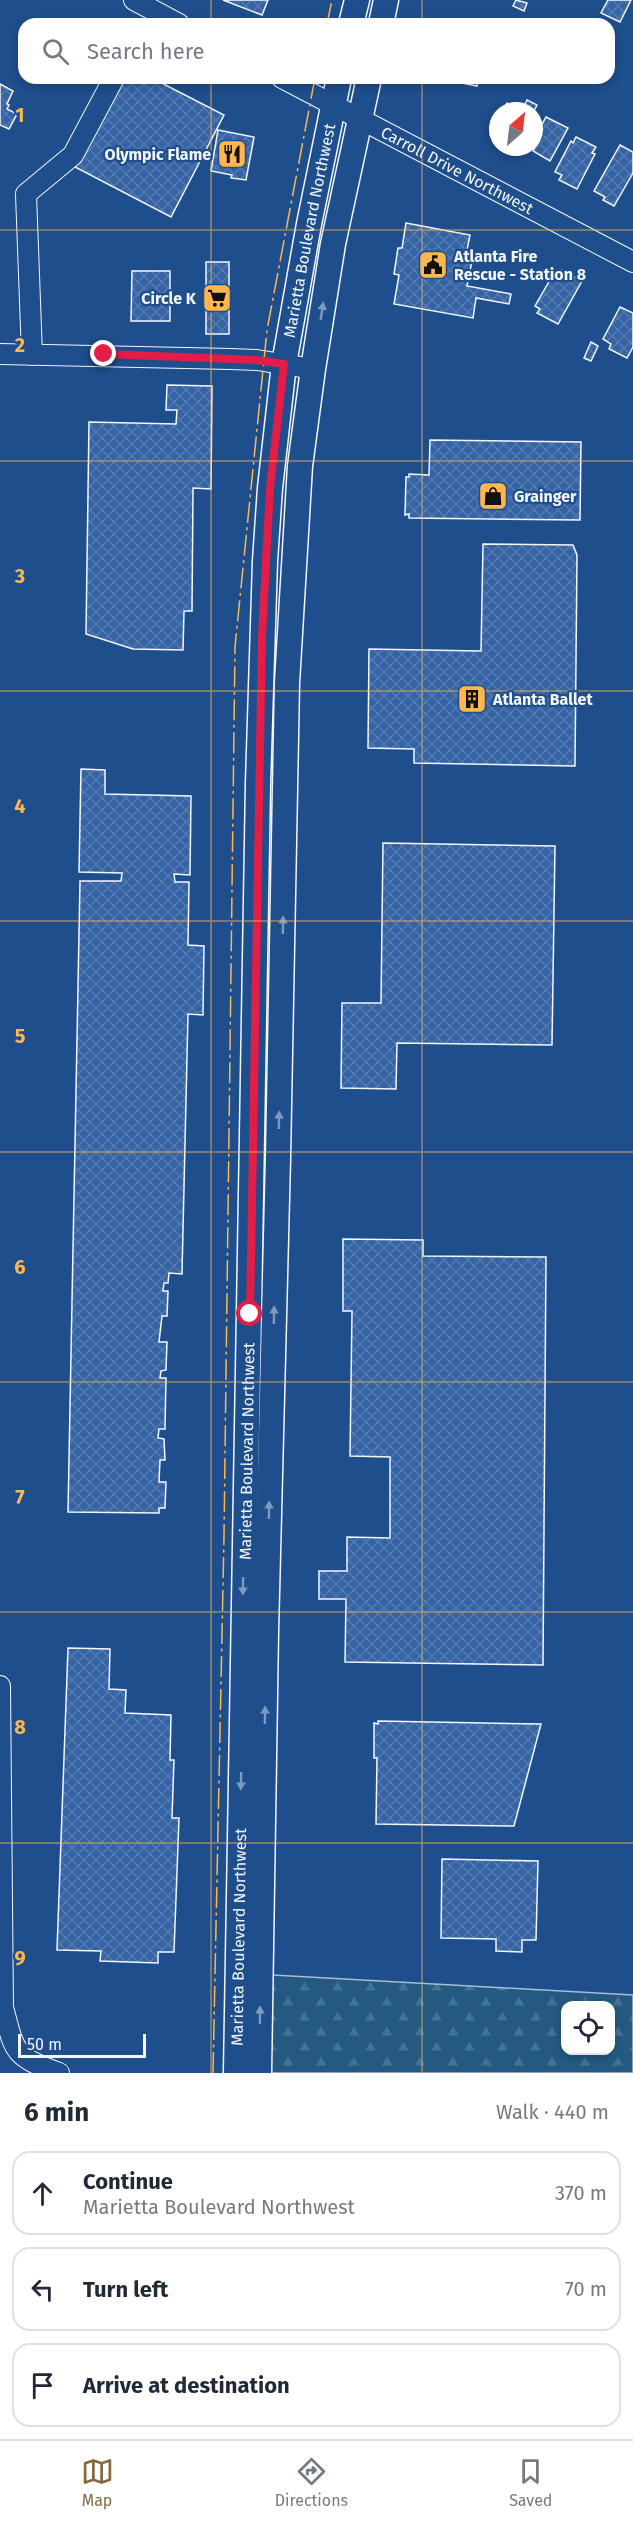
<!DOCTYPE html>
<html lang="en">
<head>
<meta charset="utf-8">
<style>
  :root { --surface:#fff; --page:#f2f2f3; --text:#1f2937; --muted:#747a83; --line:#e0e1e3; --accent:#846941 }
  body { margin:0; font-family:"Fira Sans",sans-serif; background:var(--page); color:var(--text) }
  .controls { position:absolute; right:18px; bottom:18px; display:grid; overflow:hidden; border-radius:12px; box-shadow:0 3px 9px #0003 }
  .controls button { width:54px; height:54px; display:grid; place-items:center; padding:0; border:0; border-bottom:2px solid var(--line); background:var(--surface); color:var(--text); font:30px sans-serif }
  .compass { position:absolute; left:489px; top:102px; width:54px; height:54px; border-radius:50%; background:var(--surface); box-shadow:0 3px 9px #0003; rotate:28deg }
  .scale { position:absolute; left:18px; bottom:15px; width:128px; box-sizing:border-box; padding-left:6px; border:3px solid #f2f6ff; border-top:0; font-size:16px; line-height:21px; white-space:nowrap; color:#f2f6ff; -webkit-text-stroke:4px #1f4e8c; paint-order:stroke }
  .stop { position:absolute; width:18px; height:18px; margin:-14px; border:4px solid #e11d48; border-radius:50%; background:#fff }
  .stop.end { background:#e11d48; border-color:#fff; box-shadow:0 2px 6px #0008 }
  .list { margin:0; padding:0; list-style:none }
  h2 { display:flex; justify-content:space-between; align-items:center; height:78px; margin:0; padding:0 24px; font-size:26px }
  h2 small { font-size:20px; font-weight:400; color:var(--muted) }
  .list li { display:grid; grid-template-columns:39px 1fr auto; gap:18px; align-items:center; box-sizing:border-box; height:84px; margin:0 12px 12px; padding:0 12px; border:2px solid var(--line); border-radius:18px }
  .list b { display:block; font-size:22px; white-space:nowrap }
  .list p { margin:0; font-size:20px; white-space:nowrap; color:var(--muted) }
  .list em { font-size:20px; font-style:normal; color:var(--muted) }
  .icon { flex:none; width:33px; height:33px; fill:none; stroke:currentColor; stroke-width:2; stroke-linecap:round; stroke-linejoin:round }
  .map { position:relative; flex:none; width:633px; height:2073px; overflow:hidden }
  .search { position:absolute; background:var(--surface); box-shadow:0 3px 9px #0003; left:18px; right:18px; top:18px; height:66px; display:flex; align-items:center; gap:15px; box-sizing:border-box; padding:0 21px; border-radius:18px; color:var(--muted); font-size:22px }
  .sheet { height:366px; background:var(--surface) }
  nav { display:flex; justify-content:space-around; align-items:center; box-sizing:border-box; height:84px; border-top:2px solid var(--line); background:var(--surface); font-size:16px; color:var(--muted) }
  nav a { display:grid; justify-items:center; gap:3px }
  nav .on { color:var(--accent) }
  .map>svg:first-child { display:block }
  .forest { fill:url(#forest-firs); stroke:#a8bbd7; stroke-width:1.5; fill-rule:evenodd }
  .building { fill:url(#building-cross-hatch); stroke:#f2f6ff; stroke-width:1.5 }
  .lines { fill:none; stroke-linecap:round; stroke-linejoin:round }
  .minor-casing { stroke:#f2f6ff; stroke-width:22 }
  .major-casing { stroke:#f2f6ff; stroke-width:27 }
  .minor { stroke:#1f4e8c; stroke-width:20 }
  .major { stroke:#1f4e8c; stroke-width:24 }
  .power { stroke:#ffb74d; stroke-width:1.5; stroke-dasharray:21 4.5 3 4.5; stroke-linecap:butt }
  .oneway { fill:#7e9ac0 }
  .route { stroke:#e11d48; stroke-width:8 }
  .grid { fill:none; stroke:#ffb74d; stroke-width:1.5; stroke-opacity:0.55 }
  .labels { text-anchor:middle; dominant-baseline:central; stroke-width:4.5; stroke-linejoin:round; paint-order:stroke }
  .poi-label { font-size:16px; font-weight:bold; fill:#f2f6ff; stroke:#1f4e8c; text-anchor:start }
  .street-label { font-size:16px; fill:#f2f6ff; stroke:#1f4e8c }
  .grid-label { font-size:20px; text-anchor:middle; font-weight:bold; fill:#ffb74d; stroke:#1f4e8c; stroke-width:4.5; stroke-linejoin:round; paint-order:stroke }
</style>
</head>
<body>
<div class="map">
<svg width="633" height="2073" viewBox="0 0 633 2073">
  <defs>
    <pattern id="forest-firs" width="22" height="20" patternUnits="userSpaceOnUse" patternTransform="scale(1.5)"><rect width="22" height="20" fill="#245a82"/><path d="M5 1l3.5 6h-7zM16 11l3.5 6h-7z" fill="#447295"/></pattern>
    <pattern id="building-cross-hatch" width="8" height="8" patternUnits="userSpaceOnUse" patternTransform="scale(1.5)"><rect width="8" height="8" fill="#3563a3"/><path d="M0 0l8 8M0 8l8-8" fill="none" stroke="#537ab1"/></pattern>
  </defs>
  <rect width="100%" height="100%" fill="#1f4e8c"/>
  <!-- forest -->
  <path class="forest" d="M255,1974L633,1995V2073H268ZM566,2006H610V2050H566Z"/>
  <!-- building -->
  <g class="building">
    <polygon points="223,0 268,0 262,15"/>
    <polygon points="516,0 527,3 524,11 513,6"/>
    <polygon points="608,0 631,0 620,22 601,13"/>
    <polygon points="121,78 152,78 224,115 171,217 75,167"/>
    <polygon points="453,78 479,78 477,86 452,81"/>
    <polygon points="0,84 13,91 7,104 9,105 7,109 17,114 9,129 0,125"/>
    <polygon points="527,100 537,105 534,111 502,111 507,103 522,111"/>
    <polygon points="546,117 568,128 550,161 533,151 537,144 534,139"/>
    <polygon points="498,119 498,145 495,143 497,139 490,135"/>
    <polygon points="218,130 254,137 246,180 231,178 232,175 211,171"/>
    <polygon points="576,137 596,147 592,153 595,154 577,189 559,180 562,175 555,172 571,141 573,143"/>
    <polygon points="620,145 633,152 633,173 614,206 603,200 605,197 594,191"/>
    <polygon points="406,223 470,235 466,255 473,256 467,286 511,294 509,304 476,298 473,318 394,304 399,275 394,274 398,248 402,248"/>
    <rect x="206" y="262" width="23" height="72"/>
    <polygon points="561,270 582,281 558,324 537,313 540,309 535,306 554,273 559,275"/>
    <polygon points="132,271 170,271 170,321 131,321"/>
    <polygon points="620,307 633,313 633,347 627,358 609,349 611,344 603,339"/>
    <polygon points="591,342 598,346 591,361 584,358"/>
    <polygon points="167,385 212,386 211,489 193,488 192,611 184,611 183,650 133,649 86,634 89,422 176,424 177,410 166,410"/>
    <polygon points="430,440 581,442 580,520 409,518 409,514 405,515 406,477 409,477 409,474 429,475"/>
    <polygon points="483,544 573,545 577,555 575,766 414,763 414,749 368,748 369,649 481,651"/>
    <polygon points="81,769 105,770 105,794 191,796 190,875 174,874 175,882 189,882 188,945 204,946 203,1015 188,1014 182,1274 169,1273 168,1283 164,1283 163,1291 168,1291 167,1316 162,1316 159,1342 167,1342 166,1370 161,1371 160,1378 166,1378 165,1429 159,1429 158,1438 164,1439 165,1460 160,1460 159,1482 166,1482 165,1508 159,1508 159,1513 68,1512 80,881 121,881 122,873 79,872"/>
    <polygon points="383,843 555,846 552,1045 397,1043 396,1089 341,1088 342,1003 381,1003"/>
    <polygon points="343,1239 423,1240 423,1256 546,1257 543,1665 345,1662 346,1599 319,1599 319,1571 347,1571 347,1537 390,1538 390,1457 350,1456 352,1311 343,1311"/>
    <polygon points="68,1648 110,1649 109,1689 126,1690 125,1713 171,1715 170,1760 174,1760 172,1818 179,1818 174,1952 158,1952 158,1963 100,1961 101,1951 57,1950"/>
    <polygon points="378,1721 541,1724 514,1826 376,1824 377,1758 374,1758 374,1723 378,1724"/>
    <polygon points="442,1859 538,1861 536,1940 522,1940 522,1952 496,1951 496,1939 441,1938"/>
  </g>
  <g class="lines">
    <!-- minor casing -->
    <g class="minor-casing">
      <g id="minor">
        <polyline points="134,0 179,24"/>
        <path id="s1" d="M282,78L633,262"/>
        <polyline points="0,354 231,359 257,360 313,369"/>
        <polyline points="32,355 26,194 73,155 114,78"/>
        <path d="M0,1686L3,2007C15,2053 13,2056 59,2073"/>
      </g>
    </g>
    <!-- major casing -->
    <g class="major-casing">
      <g id="major">
        <polyline points="351,24 357,0"/>
        <polyline points="381,24 386,0"/>
        <path id="s2" d="M236,2073L258,783L265,561L270,488L284,364L309,224L339,78"/>
        <polyline points="259,2073 266,1632 278,1158 287,683 300,466 313,369 333,244 369,78"/>
      </g>
    </g>
    <!-- minor -->
    <use href="#minor" class="minor"/>
    <!-- major -->
    <use href="#major" class="major"/>
    <!-- power -->
    <g class="power">
      <polyline points="327,24 332,0"/>
      <polyline points="213,2073 224,1537 235,647 267,330 315,78"/>
    </g>
  </g>
  <!-- one-way arrows -->
  <defs><path id="oneway-solid" d="M-6-.8H1V-3.2L6.5 0L1 3.2V.8H-6Z" transform="scale(1.5)"/></defs>
  <g class="oneway">
    <use href="#oneway-solid" transform="translate(322 311) rotate(-81)"/>
    <use href="#oneway-solid" transform="translate(283 925) rotate(-89)"/>
    <use href="#oneway-solid" transform="translate(279 1120) rotate(-89)"/>
    <use href="#oneway-solid" transform="translate(274 1315) rotate(-89)"/>
    <use href="#oneway-solid" transform="translate(269 1510) rotate(-89)"/>
    <use href="#oneway-solid" transform="translate(243 1586) rotate(91)"/>
    <use href="#oneway-solid" transform="translate(265 1715) rotate(-89)"/>
    <use href="#oneway-solid" transform="translate(241 1781) rotate(91)"/>
    <use href="#oneway-solid" transform="translate(260 2015) rotate(-89)"/>
  </g>
  <g class="lines">
    <!-- route -->
    <polyline class="route" points="104,354 257,360 284,364 270,488 262,635 250,1314"/>
  </g>
  <!-- grid -->
  <path class="grid" d="M211,0V24M422,0V24M211,78V2073M422,78V2073M0,230H633M0,461H633M0,691H633M0,921H633M0,1152H633M0,1382H633M0,1612H633M0,1843H633"/>
  <!-- icons -->
  <defs>
    <g id="restaurant-square" transform="scale(1.5)"><rect x="-9" y="-9" width="18" height="18" rx="4" fill="#ffb74d" stroke="#1f4e8c"/><path d="M-5-6h1v4h1v-4h1v4h1v-4h1v5L-1.5 .5V6h-2V.5L-5-1ZM5-6V6H3V1.5H1.5Q1.5-4 5-6Z" fill="#111"/></g>
    <g id="civic-square" transform="scale(1.5)"><rect x="-9" y="-9" width="18" height="18" rx="4" fill="#ffb74d" stroke="#1f4e8c"/><path d="M-.6-6.5H3V-4.5H.6V-3L4-1V1h2V6H-6V1h2V-1L-.6-3ZM-1.2 2.5V6h2.4V2.5Z" fill="#111"/></g>
    <g id="supermarket-square" transform="scale(1.5)"><rect x="-9" y="-9" width="18" height="18" rx="4" fill="#ffb74d" stroke="#1f4e8c"/><path d="M-6-5.5h2.5l.6 2H6L4.5 2H-2.5L-4.4-4H-6ZM-1.5 3.2a1.3 1.3 0 1 0 .1 0ZM3 3.2a1.3 1.3 0 1 0 .1 0Z" fill="#111"/></g>
    <g id="shop-square" transform="scale(1.5)"><rect x="-9" y="-9" width="18" height="18" rx="4" fill="#ffb74d" stroke="#1f4e8c"/><path d="M-5-2.5h2.3a2.7 3.5 0 0 1 5.4 0H5L5.5 6h-11ZM-1.5-2.5h3a1.5 2.3 0 0 0-3 0Z" fill="#111"/></g>
    <g id="building-square" transform="scale(1.5)"><rect x="-9" y="-9" width="18" height="18" rx="4" fill="#ffb74d" stroke="#1f4e8c"/><path d="M-4-6H4V6H1V3H-1V6H-4ZM-2.5-4.3h1.7v1.8h-1.7ZM.8-4.3h1.7v1.8H.8ZM-2.5-1h1.7V.8h-1.7ZM.8-1h1.7V.8H.8Z" fill="#111"/></g>
  </defs>
  <g fill-rule="evenodd">
    <use href="#restaurant-square" x="232" y="154"/>
    <use href="#civic-square" x="433" y="265"/>
    <use href="#supermarket-square" x="217" y="298"/>
    <use href="#shop-square" x="493" y="496"/>
    <use href="#building-square" x="472" y="699"/>
  </g>
  <g class="labels">
    <!-- poi labels -->
    <g class="poi-label">
      <text x="211" y="154" text-anchor="end">Olympic Flame</text>
      <text x="454" y="256">Atlanta Fire<tspan x="454" dy="18">Rescue - Station 8</tspan></text>
      <text x="196" y="298" text-anchor="end">Circle K</text>
      <text x="514" y="496">Grainger</text>
      <text x="493" y="699">Atlanta Ballet</text>
    </g>
    <!-- street labels -->
    <g class="street-label">
      <text stroke="none"><textPath href="#s1" startOffset="198">Carroll Drive Northwest</textPath></text>
      <text stroke="none"><textPath href="#s2" startOffset="1846">Marietta Boulevard Northwest</textPath></text>
      <text stroke="none"><textPath href="#s2" startOffset="622">Marietta Boulevard Northwest</textPath></text>
      <text stroke="none"><textPath href="#s2" startOffset="136">Marietta Boulevard Northwest</textPath></text>
    </g>
  </g>
  <g class="grid-label">
    <text x="20" y="122">1</text>
    <text x="20" y="352">2</text>
    <text x="20" y="583">3</text>
    <text x="20" y="813">4</text>
    <text x="20" y="1043">5</text>
    <text x="20" y="1274">6</text>
    <text x="20" y="1504">7</text>
    <text x="20" y="1734">8</text>
    <text x="20" y="1965">9</text>
  </g>
</svg>
<div class="controls">
<button><svg class="icon" aria-label="locate" viewBox="0 0 24 24"><circle cx="12" cy="12" r="6"/><path d="M12 2v4M12 18v4M2 12h4M18 12h4"/></svg></button>
</div>
<svg class="compass" viewBox="-18 -18 36 36"><path d="M0-13l5 13h-10z" fill="#e53935"/><path d="M0 13l5-13h-10z" fill="#747a83"/></svg>
<div class="scale">50 m</div>
<div class="stop" style="left:250px;top:1314px"></div>
<div class="stop end" style="left:104px;top:354px"></div>
<div class="search"><svg class="icon" aria-label="search" viewBox="0 0 24 24"><circle cx="10" cy="10" r="6"/><path d="M15 15l6 6"/></svg>Search here</div>
</div>
<section class="sheet">
<h2>6 min<small>Walk · 440 m</small></h2>
<ul class="list">
<li><svg class="icon" aria-label="ahead" viewBox="0 0 24 24"><path d="M12 20V5M6 11l6-6 6 6"/></svg><div><b>Continue</b><p>Marietta Boulevard Northwest</p></div><em>370 m</em></li>
<li><svg class="icon" aria-label="left" viewBox="0 0 24 24"><path d="M17 20v-9H6M10 6l-5 5 5 5"/></svg><div><b>Turn left</b></div><em>70 m</em></li>
<li><svg class="icon" aria-label="arrive" viewBox="0 0 24 24"><path d="M6 21V4h12l-3 4 3 4H6"/></svg><div><b>Arrive at destination</b></div></li>
</ul>
</section>
<nav>
<a class="on"><svg class="icon" aria-label="map" viewBox="0 0 24 24"><path d="M3 6l6-2 6 2 6-2v14l-6 2-6-2-6 2zM9 4v14M15 6v14"/></svg>Map</a>
<a><svg class="icon" aria-label="directions" viewBox="0 0 24 24"><path d="M12 3l9 9-9 9-9-9zM9 14v-3h6M13 9l2 2-2 2"/></svg>Directions</a>
<a><svg class="icon" aria-label="saved" viewBox="0 0 24 24"><path d="M7 4h10v16l-5-4-5 4z"/></svg>Saved</a>
</nav>
</body>
</html>
